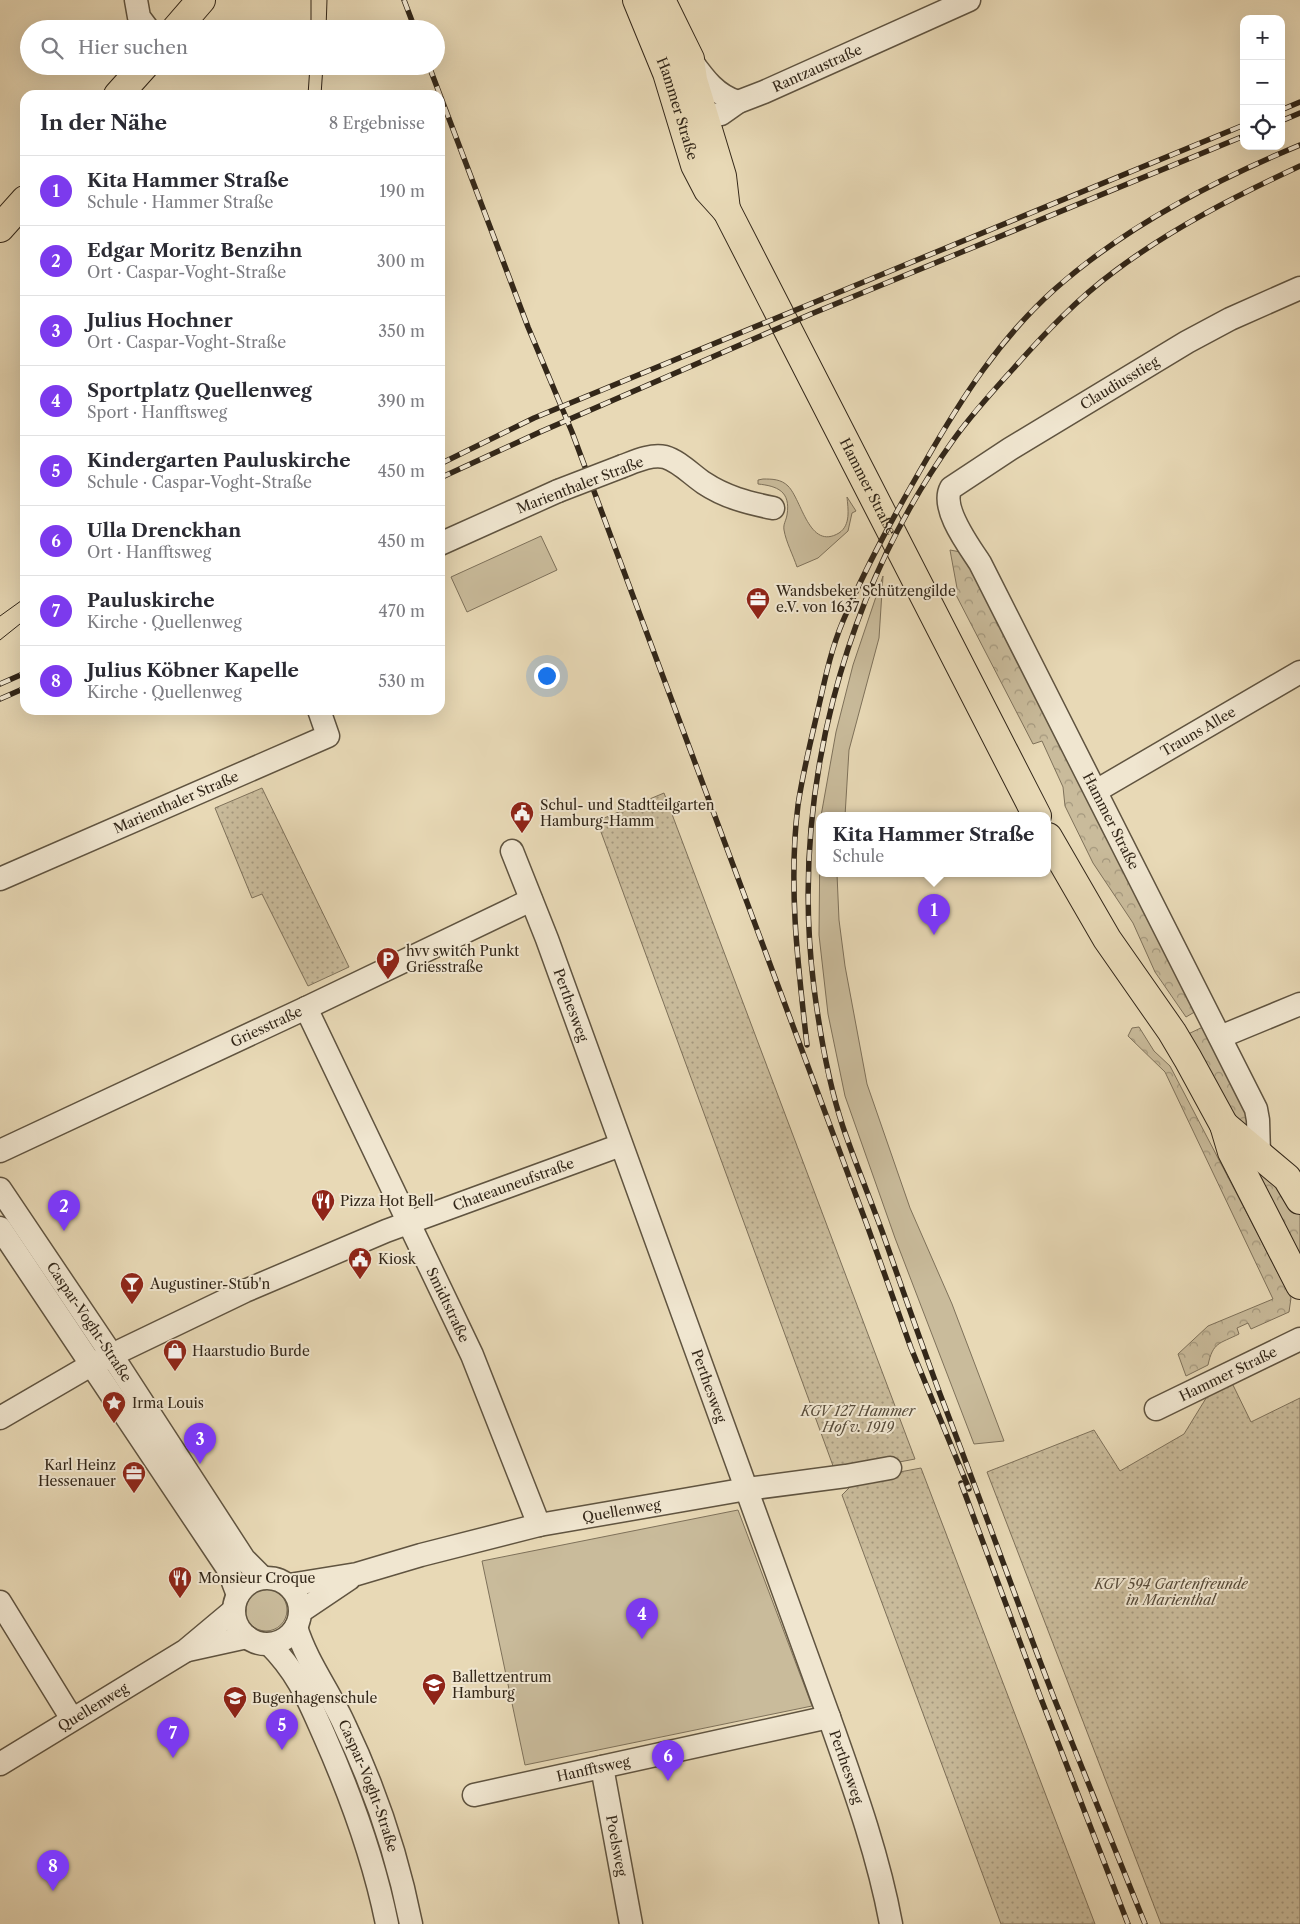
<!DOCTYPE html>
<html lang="de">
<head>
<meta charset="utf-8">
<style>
  :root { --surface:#fff; --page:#f2f2f3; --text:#2b2b33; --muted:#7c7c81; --line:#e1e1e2; --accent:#7c3aed }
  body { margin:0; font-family:"Libre Caslon Text",serif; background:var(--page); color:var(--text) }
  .controls { position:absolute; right:15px; top:15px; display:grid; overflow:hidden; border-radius:10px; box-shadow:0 5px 20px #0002 }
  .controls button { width:45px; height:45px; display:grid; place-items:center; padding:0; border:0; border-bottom:1px solid var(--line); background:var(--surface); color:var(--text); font:25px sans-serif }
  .you { position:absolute; left:546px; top:675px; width:18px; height:18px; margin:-12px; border:4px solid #fff; border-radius:50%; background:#1a73e8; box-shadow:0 0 0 8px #1a73e833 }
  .badge { display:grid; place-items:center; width:32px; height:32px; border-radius:50%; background:var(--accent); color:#fff; font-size:16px; font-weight:700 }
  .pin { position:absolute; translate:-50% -41px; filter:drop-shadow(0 1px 2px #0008) }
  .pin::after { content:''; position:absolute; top:26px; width:18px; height:15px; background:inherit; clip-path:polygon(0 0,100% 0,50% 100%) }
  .popup { position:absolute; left:816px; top:812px; width:235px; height:65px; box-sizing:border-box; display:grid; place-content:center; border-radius:10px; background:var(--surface); filter:drop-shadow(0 1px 4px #0005); font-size:16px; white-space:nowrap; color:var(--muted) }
  .popup b { font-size:19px; color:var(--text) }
  .popup::after { content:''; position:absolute; left:50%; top:100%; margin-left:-10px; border:10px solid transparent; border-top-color:var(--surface) }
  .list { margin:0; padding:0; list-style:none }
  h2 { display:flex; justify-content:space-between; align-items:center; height:65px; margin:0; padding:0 20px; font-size:21px }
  h2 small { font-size:16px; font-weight:400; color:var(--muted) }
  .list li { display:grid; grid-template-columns:32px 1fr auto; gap:15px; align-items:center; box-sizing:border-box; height:70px; padding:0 20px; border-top:1px solid var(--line) }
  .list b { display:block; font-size:19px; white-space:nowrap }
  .list p { margin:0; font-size:16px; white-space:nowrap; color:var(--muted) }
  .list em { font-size:16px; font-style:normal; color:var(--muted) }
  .icon { flex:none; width:28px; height:28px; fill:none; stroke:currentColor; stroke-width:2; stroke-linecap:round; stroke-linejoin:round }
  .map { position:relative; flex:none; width:1300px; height:1924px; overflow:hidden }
  .search { position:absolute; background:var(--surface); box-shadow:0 5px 20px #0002; left:20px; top:20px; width:425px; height:55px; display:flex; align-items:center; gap:12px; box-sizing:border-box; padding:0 18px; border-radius:28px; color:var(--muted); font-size:19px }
  .panel { position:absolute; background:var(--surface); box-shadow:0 5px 20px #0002; left:20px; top:90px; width:425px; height:625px; border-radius:15px }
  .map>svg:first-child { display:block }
  .grass { fill:#c9bb9b; stroke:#7e715a }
  .forest { fill:url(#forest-crowns); stroke:#7e715a }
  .park { fill:url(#park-dots); stroke:#7e715a }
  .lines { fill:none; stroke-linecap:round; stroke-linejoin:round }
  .minor-casing { stroke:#605440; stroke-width:25 }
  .major-casing { stroke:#332719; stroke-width:30 }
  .minor { stroke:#f0e6d0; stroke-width:22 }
  .major { stroke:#e8d9b6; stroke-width:28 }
  .tram { stroke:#332719; stroke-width:1 }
  .rail-casing { stroke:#332719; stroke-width:5.5 }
  .rail { stroke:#f0e6d0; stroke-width:4; stroke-dasharray:11; stroke-linecap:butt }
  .minor-bridge-casing { stroke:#605440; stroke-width:25; stroke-linecap:butt }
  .minor-bridge { stroke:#f0e6d0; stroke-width:22 }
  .labels { text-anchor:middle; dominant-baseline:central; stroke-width:4; stroke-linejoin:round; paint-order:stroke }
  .street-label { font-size:14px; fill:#332719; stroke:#f0e6d0 }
  .poi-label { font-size:14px; fill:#332719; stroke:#f0e6d0; text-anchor:start }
  .park-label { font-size:14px; font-style:italic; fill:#584c3a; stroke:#f0e6d0 }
</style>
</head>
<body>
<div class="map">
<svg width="1300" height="1924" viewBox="0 0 1300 1924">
  <defs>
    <pattern id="forest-crowns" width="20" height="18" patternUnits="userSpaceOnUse" patternTransform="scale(1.25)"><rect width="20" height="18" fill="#c9bb9b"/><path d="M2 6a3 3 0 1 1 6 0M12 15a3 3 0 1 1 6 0" fill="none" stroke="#a4987e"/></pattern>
    <pattern id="park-dots" width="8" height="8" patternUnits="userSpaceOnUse" patternTransform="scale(1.25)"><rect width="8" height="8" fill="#c9bb9b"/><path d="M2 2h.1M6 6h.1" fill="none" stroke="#a4987e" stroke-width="1.8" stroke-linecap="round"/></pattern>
  </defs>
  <rect width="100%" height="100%" fill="#e8d9b6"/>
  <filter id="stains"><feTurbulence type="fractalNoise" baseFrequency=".004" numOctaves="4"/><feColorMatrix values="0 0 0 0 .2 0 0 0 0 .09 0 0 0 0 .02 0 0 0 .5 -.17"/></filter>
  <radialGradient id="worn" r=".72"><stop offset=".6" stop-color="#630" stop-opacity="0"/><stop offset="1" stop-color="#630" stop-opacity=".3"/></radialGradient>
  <!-- grass -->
  <g class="grass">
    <path d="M763,479C772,479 781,479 788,486C802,500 809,551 839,533C851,525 848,509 847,497L856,511L852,513L848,531L818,558L797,567C793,555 786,542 784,530C783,524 786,521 787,515C791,491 777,486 758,484V480Z"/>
    <polygon points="541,536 557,570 467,612 451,577"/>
    <polygon points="883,576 879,638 849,750 845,816 821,816 836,732 853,665"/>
    <polygon points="820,835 820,874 837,874 839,920 845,966 867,1084 910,1208 952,1304 1004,1441 974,1444 895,1238 845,1096 828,1014 819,935"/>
    <polygon points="738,1510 812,1706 525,1765 482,1561"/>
    <circle cx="266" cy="1610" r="21"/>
    <polygon points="319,1690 366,1797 403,1924 397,1924"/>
  </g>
  <!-- forest -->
  <g class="forest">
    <polygon points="950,550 966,553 1198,1010 1186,1017 1155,972 1133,923 1093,863 1065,806 1063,787 1042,741 1033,744 955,593 957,588"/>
    <polygon points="1205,1026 1245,1100 1251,1128 1243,1131 1186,1035"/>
    <path d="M1139,1027L1154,1051L1170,1066L1291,1298L1289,1312L1251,1329L1248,1323L1237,1328L1239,1334C1219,1344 1213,1342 1208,1365L1186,1376L1178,1354L1208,1326L1273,1299L1165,1072L1128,1036L1132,1028Z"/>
    <polygon points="1242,1148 1300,1213 1300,1260"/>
  </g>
  <!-- park -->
  <g class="park">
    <polygon points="262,788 349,967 308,986 262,894 252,898 215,808"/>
    <polygon points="664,793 915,1459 836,1474 597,821"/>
    <polygon points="1232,1383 1251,1422 1300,1398 1300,1924 1161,1924 987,1472 1094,1430 1120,1471 1184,1434 1208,1395"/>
    <polygon points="921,1468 1095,1924 1001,1924 842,1495 857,1480"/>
  </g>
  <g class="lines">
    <!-- minor casing -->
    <g class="minor-casing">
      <g id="minor">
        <polyline points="136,0 139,17 148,29"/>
        <path d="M690,59C703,77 715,95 738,102"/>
        <path id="s1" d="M690,108L705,116L721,114L738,102L764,92L969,0"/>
        <path d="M623,466C636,461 651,454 665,457C679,461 692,475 704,483C725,497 748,503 773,508"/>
        <polyline points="440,544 558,491"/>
        <path id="s2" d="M1096,791L1300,672"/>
        <path id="s3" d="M512,851L547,939L829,1717C853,1785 878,1853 891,1924"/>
        <path id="s4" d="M0,879L328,736L319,710"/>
        <path id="s5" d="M306,1008L472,1355L539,1525"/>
        <polyline points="1220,1037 1300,1004"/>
        <path id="s6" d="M0,1151L306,1008L531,900"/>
        <path id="s7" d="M1259,1154L1258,1120L1256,1109L980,563C969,546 940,508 951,488L1010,449L1187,342L1230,319L1300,288"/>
        <path id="s8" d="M0,1189L111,1354L244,1559L263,1578"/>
        <polyline points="0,1228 228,1569 238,1595"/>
        <path id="s9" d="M1156,1409L1300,1339"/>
        <path id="s10" d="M0,1418L91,1365L245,1291L386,1231L621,1145"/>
        <circle cx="267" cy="1611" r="33"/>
        <path id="s11" d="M289,1585L357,1574L421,1555L539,1525L747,1489L846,1476L890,1468"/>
        <polyline points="0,1602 72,1719"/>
        <polyline points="300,1612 349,1579"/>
        <path id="s12" d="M296,1627C307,1663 330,1692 345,1726C376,1791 397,1853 411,1924"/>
        <path d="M269,1644C298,1673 308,1699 324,1735C351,1796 374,1859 387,1924"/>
        <polyline points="188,1650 247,1637"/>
        <path id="s13" d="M0,1764L185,1651L234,1610"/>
        <path id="s14" d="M602,1767L631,1924"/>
        <path id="s15" d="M474,1795L829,1717"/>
      </g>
    </g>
    <!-- major casing -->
    <g class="major-casing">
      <g id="major">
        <path id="s16" d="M637,0L667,73L695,165L708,190L727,211L1037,816"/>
        <polyline points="661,0 690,59 693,80 722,176 726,210"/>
        <polyline points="176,29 201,0"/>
        <polyline points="118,95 144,66"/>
        <polyline points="0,228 25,200"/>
        <polyline points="1048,837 1107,939 1172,1032 1188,1059 1224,1125 1232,1152 1300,1285"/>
        <polyline points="1224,1125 1287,1178 1300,1200"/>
      </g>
    </g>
    <!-- minor -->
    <use href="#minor" class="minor"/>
    <!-- major -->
    <use href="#major" class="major"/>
    <!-- tram -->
    <g class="tram">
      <polyline points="311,29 311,0"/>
      <polyline points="326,29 327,0"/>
      <polyline points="308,95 310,66"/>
      <polyline points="321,95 323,66"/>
      <polyline points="0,616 25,598"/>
      <polyline points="0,640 25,620"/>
    </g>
    <!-- rail casing -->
    <g class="rail-casing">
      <g id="rail">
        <polyline points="404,0 415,29"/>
        <polyline points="429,66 528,327 572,432 867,1225 911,1348 969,1489"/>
        <polyline points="1281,110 1300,102"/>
        <polyline points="1281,121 1300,113"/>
        <polyline points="440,464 534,418 1244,125"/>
        <polyline points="440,478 540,432 811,314 1244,136"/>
        <polyline points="0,684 25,673"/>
        <polyline points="0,699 25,688"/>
        <path d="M807,1045C798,966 788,885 798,805C803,771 812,736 820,701C826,674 832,647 843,621C866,566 895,514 925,462C961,399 1000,338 1055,289C1126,226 1213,181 1300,145"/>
        <polyline points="961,1483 1040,1696 1128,1924"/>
        <path d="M1145,1924C1115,1849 1084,1774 1054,1698C1015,1597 979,1495 940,1394C920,1340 901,1285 882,1231C869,1196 855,1162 843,1127C828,1082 820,1034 814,988C790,797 842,595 954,439C972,414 992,392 1013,369C1044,334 1077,299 1115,271C1172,228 1236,196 1300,166"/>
      </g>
    </g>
    <!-- rail -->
    <use href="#rail" class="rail"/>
    <!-- minor-bridge casing -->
    <g class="minor-bridge-casing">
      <polyline id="minor-bridge" points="558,491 623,466"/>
    </g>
    <!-- minor-bridge -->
    <use href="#minor-bridge" class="minor-bridge"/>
  </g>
  <!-- icons -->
  <defs>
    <g id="office-pin" transform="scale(1.25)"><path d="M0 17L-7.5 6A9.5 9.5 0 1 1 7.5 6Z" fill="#8f2418" stroke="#f0e6d0"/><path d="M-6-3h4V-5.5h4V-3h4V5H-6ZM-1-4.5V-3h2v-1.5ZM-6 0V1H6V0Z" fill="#fff"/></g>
    <g id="civic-pin" transform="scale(1.25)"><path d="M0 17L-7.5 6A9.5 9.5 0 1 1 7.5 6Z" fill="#8f2418" stroke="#f0e6d0"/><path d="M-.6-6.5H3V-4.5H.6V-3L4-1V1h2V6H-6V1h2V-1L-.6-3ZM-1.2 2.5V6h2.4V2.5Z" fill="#fff"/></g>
    <g id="parking-pin" transform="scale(1.25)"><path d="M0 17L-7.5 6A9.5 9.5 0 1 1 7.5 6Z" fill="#8f2418" stroke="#f0e6d0"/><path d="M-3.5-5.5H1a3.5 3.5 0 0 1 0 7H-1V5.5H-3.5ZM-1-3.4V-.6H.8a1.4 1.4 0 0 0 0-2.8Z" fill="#fff"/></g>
    <g id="restaurant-pin" transform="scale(1.25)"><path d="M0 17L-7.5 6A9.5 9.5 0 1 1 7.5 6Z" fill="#8f2418" stroke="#f0e6d0"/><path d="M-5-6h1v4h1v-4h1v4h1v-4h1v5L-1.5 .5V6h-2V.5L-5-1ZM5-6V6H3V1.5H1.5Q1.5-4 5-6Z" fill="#fff"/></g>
    <g id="bar-pin" transform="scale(1.25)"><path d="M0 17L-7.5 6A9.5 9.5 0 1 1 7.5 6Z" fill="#8f2418" stroke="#f0e6d0"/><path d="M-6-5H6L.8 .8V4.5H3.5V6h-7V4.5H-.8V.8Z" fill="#fff"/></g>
    <g id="shop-pin" transform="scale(1.25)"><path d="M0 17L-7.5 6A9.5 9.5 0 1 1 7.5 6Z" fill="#8f2418" stroke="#f0e6d0"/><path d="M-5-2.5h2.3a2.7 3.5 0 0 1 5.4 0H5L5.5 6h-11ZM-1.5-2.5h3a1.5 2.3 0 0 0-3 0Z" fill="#fff"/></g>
    <g id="sight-pin" transform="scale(1.25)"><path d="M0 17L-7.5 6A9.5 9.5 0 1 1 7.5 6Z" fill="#8f2418" stroke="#f0e6d0"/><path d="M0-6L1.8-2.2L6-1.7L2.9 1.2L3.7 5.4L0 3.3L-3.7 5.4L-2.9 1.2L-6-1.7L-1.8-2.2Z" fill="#fff"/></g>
    <g id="school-pin" transform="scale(1.25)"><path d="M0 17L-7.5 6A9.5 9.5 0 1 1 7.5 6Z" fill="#8f2418" stroke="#f0e6d0"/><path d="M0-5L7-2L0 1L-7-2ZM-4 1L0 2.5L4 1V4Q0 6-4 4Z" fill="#fff"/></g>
  </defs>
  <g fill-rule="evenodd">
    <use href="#office-pin" x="758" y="599"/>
    <use href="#civic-pin" x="522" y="813"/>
    <use href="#parking-pin" x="388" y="959"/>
    <use href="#restaurant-pin" x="323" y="1201"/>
    <use href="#civic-pin" x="360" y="1259"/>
    <use href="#bar-pin" x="132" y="1284"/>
    <use href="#shop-pin" x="175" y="1351"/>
    <use href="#sight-pin" x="114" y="1403"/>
    <use href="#office-pin" x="134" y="1473"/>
    <use href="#restaurant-pin" x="180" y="1578"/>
    <use href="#school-pin" x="434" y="1685"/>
    <use href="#school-pin" x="235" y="1698"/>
  </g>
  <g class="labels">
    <!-- street labels -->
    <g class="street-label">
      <text stroke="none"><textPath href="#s1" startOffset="140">Rantzaustraße</textPath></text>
      <text stroke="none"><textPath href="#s16" startOffset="116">Hammer Straße</textPath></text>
      <text stroke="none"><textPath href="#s7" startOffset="939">Claudiusstieg</textPath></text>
      <text transform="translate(580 485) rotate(-21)">Marienthaler Straße</text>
      <text stroke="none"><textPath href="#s16" startOffset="541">Hammer Straße</textPath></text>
      <text stroke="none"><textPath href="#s2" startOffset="118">Trauns Allee</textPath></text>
      <text stroke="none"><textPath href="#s4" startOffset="192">Marienthaler Straße</textPath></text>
      <text transform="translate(1111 821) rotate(63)">Hammer Straße</text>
      <text stroke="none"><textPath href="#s3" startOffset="165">Perthesweg</textPath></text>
      <text stroke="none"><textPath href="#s6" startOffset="294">Griesstraße</textPath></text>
      <text stroke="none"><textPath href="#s10" startOffset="565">Chateauneufstraße</textPath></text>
      <text stroke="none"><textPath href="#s5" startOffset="329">Smidtstraße</textPath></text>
      <text stroke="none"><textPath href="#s8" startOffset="160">Caspar-Voght-Straße</textPath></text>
      <text stroke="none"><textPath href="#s9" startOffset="80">Hammer Straße</textPath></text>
      <text stroke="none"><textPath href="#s3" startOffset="570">Perthesweg</textPath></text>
      <text stroke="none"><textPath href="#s11" startOffset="341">Quellenweg</textPath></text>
      <text stroke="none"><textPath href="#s13" startOffset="109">Quellenweg</textPath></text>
      <text stroke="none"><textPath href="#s3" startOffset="975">Perthesweg</textPath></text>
      <text stroke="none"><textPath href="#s15" startOffset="122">Hanfftsweg</textPath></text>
      <text stroke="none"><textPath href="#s12" startOffset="175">Caspar-Voght-Straße</textPath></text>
      <text stroke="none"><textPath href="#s14" startOffset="80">Poelsweg</textPath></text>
    </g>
    <!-- poi labels -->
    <g class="poi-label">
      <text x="776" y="591">Wandsbeker Schützengilde<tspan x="776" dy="16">e.V. von 1637</tspan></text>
      <text x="540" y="805">Schul- und Stadtteilgarten<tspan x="540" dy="16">Hamburg-Hamm</tspan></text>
      <text x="406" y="951">hvv switch Punkt<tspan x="406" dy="16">Griesstraße</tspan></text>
      <text x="340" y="1201">Pizza Hot Bell</text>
      <text x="378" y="1259">Kiosk</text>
      <text x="150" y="1284">Augustiner-Stub'n</text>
      <text x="192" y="1351">Haarstudio Burde</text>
      <text x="132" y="1403">Irma Louis</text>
      <text x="116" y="1465" text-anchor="end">Karl Heinz<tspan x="116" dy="16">Hessenauer</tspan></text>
      <text x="198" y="1578">Monsieur Croque</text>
      <text x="452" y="1677">Ballettzentrum<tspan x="452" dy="16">Hamburg</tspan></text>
      <text x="252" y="1698">Bugenhagenschule</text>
    </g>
    <!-- park labels -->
    <g class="park-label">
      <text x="858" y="1411">KGV 127 Hammer<tspan x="858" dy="16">Hof v. 1919</tspan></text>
      <text x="1171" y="1584">KGV 594 Gartenfreunde<tspan x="1171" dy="16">in Marienthal</tspan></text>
    </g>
  </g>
  <rect width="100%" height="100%" filter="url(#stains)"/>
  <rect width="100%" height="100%" fill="url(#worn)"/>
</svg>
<div class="controls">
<button>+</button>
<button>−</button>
<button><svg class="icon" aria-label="locate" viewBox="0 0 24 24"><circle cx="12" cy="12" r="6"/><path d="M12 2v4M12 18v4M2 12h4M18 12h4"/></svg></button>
</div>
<div class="you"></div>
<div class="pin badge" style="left:934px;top:935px">1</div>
<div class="popup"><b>Kita Hammer Straße</b>Schule</div>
<div class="pin badge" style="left:64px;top:1231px">2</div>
<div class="pin badge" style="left:200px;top:1464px">3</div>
<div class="pin badge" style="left:642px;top:1639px">4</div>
<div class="pin badge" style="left:282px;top:1750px">5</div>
<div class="pin badge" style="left:668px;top:1781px">6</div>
<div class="pin badge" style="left:173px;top:1758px">7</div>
<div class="pin badge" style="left:53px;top:1891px">8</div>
<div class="search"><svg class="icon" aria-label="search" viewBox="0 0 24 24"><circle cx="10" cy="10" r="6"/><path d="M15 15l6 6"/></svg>Hier suchen</div>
<section class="panel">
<h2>In der Nähe<small>8 Ergebnisse</small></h2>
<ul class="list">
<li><span class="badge">1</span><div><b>Kita Hammer Straße</b><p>Schule · Hammer Straße</p></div><em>190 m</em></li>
<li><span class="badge">2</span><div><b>Edgar Moritz Benzihn</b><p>Ort · Caspar-Voght-Straße</p></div><em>300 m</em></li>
<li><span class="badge">3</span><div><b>Julius Hochner</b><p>Ort · Caspar-Voght-Straße</p></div><em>350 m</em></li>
<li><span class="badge">4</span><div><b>Sportplatz Quellenweg</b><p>Sport · Hanfftsweg</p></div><em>390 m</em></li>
<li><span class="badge">5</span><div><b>Kindergarten Pauluskirche</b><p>Schule · Caspar-Voght-Straße</p></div><em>450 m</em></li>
<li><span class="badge">6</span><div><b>Ulla Drenckhan</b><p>Ort · Hanfftsweg</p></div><em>450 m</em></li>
<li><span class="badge">7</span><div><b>Pauluskirche</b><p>Kirche · Quellenweg</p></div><em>470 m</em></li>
<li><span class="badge">8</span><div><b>Julius Köbner Kapelle</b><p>Kirche · Quellenweg</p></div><em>530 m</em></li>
</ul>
</section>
</div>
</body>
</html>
